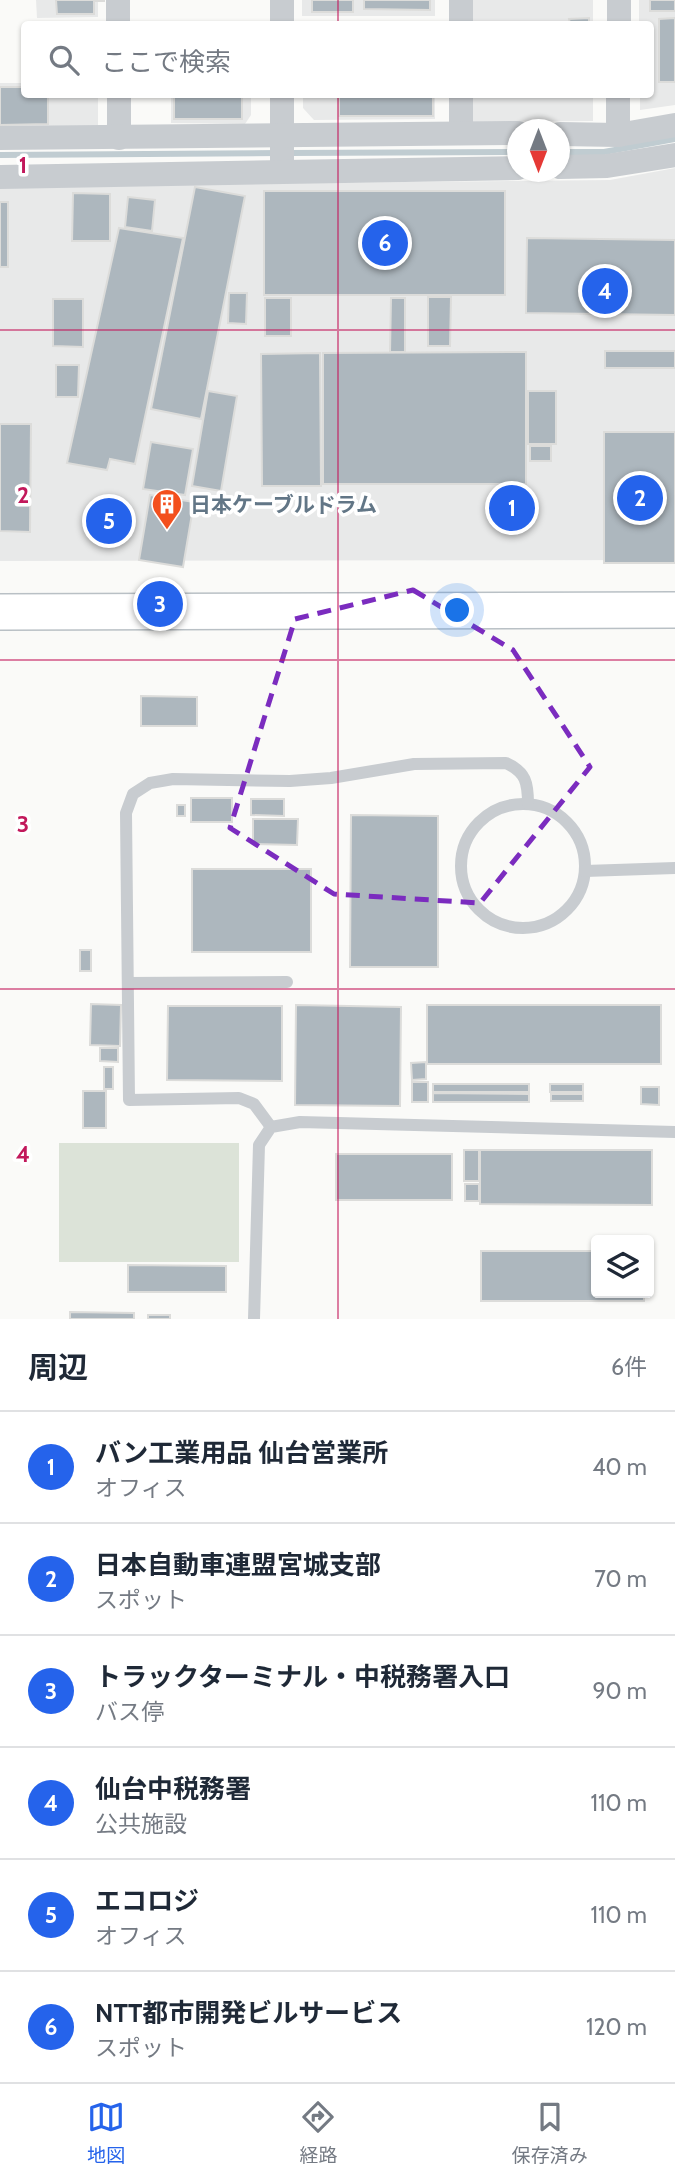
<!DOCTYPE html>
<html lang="ja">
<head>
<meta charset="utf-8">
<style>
  :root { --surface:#fff; --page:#f6f6f7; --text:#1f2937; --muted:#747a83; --line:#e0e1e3; --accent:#2563eb }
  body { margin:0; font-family:Cabin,"Noto Sans JP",sans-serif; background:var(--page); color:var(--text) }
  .controls { position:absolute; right:21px; bottom:21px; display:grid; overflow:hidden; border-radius:7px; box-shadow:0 2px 5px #0004 }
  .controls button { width:63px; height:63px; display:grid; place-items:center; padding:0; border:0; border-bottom:2px solid var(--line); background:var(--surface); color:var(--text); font:35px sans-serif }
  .compass { position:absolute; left:507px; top:119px; width:63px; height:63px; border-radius:50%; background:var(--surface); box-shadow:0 2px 5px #0004; rotate:180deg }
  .you { position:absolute; left:458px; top:611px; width:24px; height:24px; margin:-18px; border:5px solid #fff; border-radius:50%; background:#1a73e8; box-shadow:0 0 0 10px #1a73e833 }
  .badge { display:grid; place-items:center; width:46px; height:46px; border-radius:50%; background:var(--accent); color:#fff; font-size:23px; font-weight:700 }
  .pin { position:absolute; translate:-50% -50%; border:4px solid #fff; box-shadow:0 2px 7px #0006 }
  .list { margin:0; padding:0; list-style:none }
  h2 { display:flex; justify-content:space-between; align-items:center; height:91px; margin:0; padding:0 28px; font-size:30px }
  h2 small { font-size:23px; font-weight:400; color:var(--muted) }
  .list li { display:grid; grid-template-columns:46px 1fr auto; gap:21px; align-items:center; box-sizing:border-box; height:112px; padding:0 28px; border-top:2px solid var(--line) }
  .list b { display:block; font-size:26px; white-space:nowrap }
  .list p { margin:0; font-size:23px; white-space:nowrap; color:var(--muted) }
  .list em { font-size:23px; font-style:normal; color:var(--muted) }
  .icon { flex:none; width:38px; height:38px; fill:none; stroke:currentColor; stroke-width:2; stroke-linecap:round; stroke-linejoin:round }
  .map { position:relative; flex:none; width:675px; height:1319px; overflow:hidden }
  .search { position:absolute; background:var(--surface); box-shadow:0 2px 5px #0004; left:21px; right:21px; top:21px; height:77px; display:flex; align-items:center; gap:18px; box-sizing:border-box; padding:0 24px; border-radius:7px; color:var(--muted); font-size:26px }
  .sheet { height:763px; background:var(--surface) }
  nav { display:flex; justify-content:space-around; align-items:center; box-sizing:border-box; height:98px; border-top:2px solid var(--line); background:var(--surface); font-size:19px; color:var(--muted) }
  nav a { display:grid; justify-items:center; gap:4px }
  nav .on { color:var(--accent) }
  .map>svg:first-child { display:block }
  .built { fill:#e8e9e9 }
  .green { fill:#dce3d8 }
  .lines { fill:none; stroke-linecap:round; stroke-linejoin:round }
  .stream { stroke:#c0ccd1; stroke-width:6 }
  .building { fill:#adb7be; stroke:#dcdcda; stroke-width:2 }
  .secondary-casing { stroke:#b9c0c5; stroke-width:38 }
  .lane { stroke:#c8ccd0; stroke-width:12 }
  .street { stroke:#c8ccd0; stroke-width:24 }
  .secondary { stroke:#fff; stroke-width:35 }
  .marked { fill:none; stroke:#7b2cbf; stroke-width:5; stroke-dasharray:14 9; stroke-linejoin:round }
  .grid { fill:none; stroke:#c2185b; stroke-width:2; stroke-opacity:0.55 }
  .labels { text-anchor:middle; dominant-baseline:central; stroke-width:7; stroke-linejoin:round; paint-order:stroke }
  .poi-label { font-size:21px; font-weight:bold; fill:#627686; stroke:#fff; text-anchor:start }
  .grid-label { font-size:23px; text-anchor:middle; font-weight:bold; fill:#c2185b; stroke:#fff; stroke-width:7; stroke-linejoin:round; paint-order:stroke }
</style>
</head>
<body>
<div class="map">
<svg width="675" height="1319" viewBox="0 0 675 1319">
  <rect width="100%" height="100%" fill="#fafaf8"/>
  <!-- built -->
  <g class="built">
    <polygon points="36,0 98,0 98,17 37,18"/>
    <rect x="302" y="0" width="133" height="16"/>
    <rect x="466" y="0" width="127" height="24"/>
    <polygon points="639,0 675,0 675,105 640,110 640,95 650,94 650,24 639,24"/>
    <polygon points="0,83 24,83 24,94 98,95 98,127 0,127"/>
    <polygon points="171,95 251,95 251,115 245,124 171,123"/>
    <polygon points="303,95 435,95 435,119 314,120 303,108"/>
    <polygon points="466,95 593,95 593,121 466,122"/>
    <polygon points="675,168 675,560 0,561 0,186 610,180"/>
  </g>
  <!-- green -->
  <rect class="green" x="59" y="1143" width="180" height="119"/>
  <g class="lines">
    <!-- stream -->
    <g class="stream">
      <polyline points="560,152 604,152 675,139"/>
      <polyline points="288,153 518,152"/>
      <polyline points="0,155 278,153"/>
    </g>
  </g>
  <!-- building -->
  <g class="building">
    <polygon points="56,0 104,0 104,1 94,1 94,14 57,14"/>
    <rect x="312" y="0" width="41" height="12"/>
    <polygon points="364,0 430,0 430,10 364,9"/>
    <rect x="650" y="0" width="25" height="11"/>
    <polygon points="589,18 589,24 570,24 569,19"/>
    <polygon points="675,18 675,82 659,82 659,19"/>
    <polygon points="0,87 24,87 24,94 48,94 48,124 0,125"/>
    <rect x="174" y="94" width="68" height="25"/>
    <rect x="339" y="94" width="94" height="22"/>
    <polygon points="195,187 245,196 201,419 151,409"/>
    <rect x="264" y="191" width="241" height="104"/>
    <polygon points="73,193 110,194 110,241 72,241"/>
    <polygon points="128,197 155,200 152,231 125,227"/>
    <rect x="0" y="202" width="8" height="65"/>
    <polygon points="119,228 183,238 135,464 110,459 107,470 67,463"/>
    <polygon points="527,238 675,240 675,315 526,313"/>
    <polygon points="229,293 247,293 246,324 228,323"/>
    <polygon points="428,297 451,297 450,346 428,346"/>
    <rect x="265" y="298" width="26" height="38"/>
    <polygon points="391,298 405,298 405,352 390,352"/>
    <polygon points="53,299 83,299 83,347 53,346"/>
    <rect x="605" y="351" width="70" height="17"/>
    <polygon points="526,352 526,484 323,484 323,353"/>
    <polygon points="320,353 321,486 262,486 261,354"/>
    <polygon points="56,365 79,365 78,397 56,397"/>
    <polygon points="208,391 237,396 221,491 192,486"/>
    <rect x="528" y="391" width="28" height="53"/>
    <polygon points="0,424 31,424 30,532 0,531"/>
    <rect x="604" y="432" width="71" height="131"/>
    <polygon points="151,442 193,449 185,495 143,489"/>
    <rect x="530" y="446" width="21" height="15"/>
    <polygon points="150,495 194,502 183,567 139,560"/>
    <polygon points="141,696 197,697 197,726 141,726"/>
    <rect x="191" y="798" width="41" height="24"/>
    <polygon points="251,799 284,799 284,816 251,815"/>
    <rect x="177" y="805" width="8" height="11"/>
    <polygon points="351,815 438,816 438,967 350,967"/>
    <polygon points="253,819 298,819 297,845 253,844"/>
    <rect x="192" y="869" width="119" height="83"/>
    <rect x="80" y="950" width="11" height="21"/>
    <polygon points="91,1004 121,1005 120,1046 90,1045"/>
    <polygon points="296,1005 401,1007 400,1106 295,1105"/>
    <rect x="427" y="1005" width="234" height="59"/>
    <polygon points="168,1006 282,1006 282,1081 167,1080"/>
    <polygon points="100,1048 118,1048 118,1062 100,1061"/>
    <polygon points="426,1062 426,1079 412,1080 411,1063"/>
    <rect x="104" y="1067" width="9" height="22"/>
    <rect x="412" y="1082" width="16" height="20"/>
    <rect x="433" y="1084" width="96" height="8"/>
    <rect x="550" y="1084" width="33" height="8"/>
    <polygon points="641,1087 659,1087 659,1105 641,1104"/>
    <rect x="83" y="1091" width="23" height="37"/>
    <polygon points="433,1093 529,1094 529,1102 433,1102"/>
    <rect x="551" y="1094" width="32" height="7"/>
    <rect x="464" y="1150" width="15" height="31"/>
    <polygon points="480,1150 652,1150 652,1205 480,1204"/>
    <rect x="336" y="1154" width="116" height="46"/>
    <rect x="465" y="1184" width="14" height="17"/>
    <polygon points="481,1251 596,1251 596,1293 644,1293 644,1301 481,1301"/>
    <polygon points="128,1265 226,1266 226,1292 128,1292"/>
    <polygon points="70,1312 134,1313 134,1319 70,1319"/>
    <rect x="148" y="1315" width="22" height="4"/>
  </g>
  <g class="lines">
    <!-- secondary casing -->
    <g class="secondary-casing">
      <polyline id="secondary" points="0,612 675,610"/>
    </g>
    <!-- lane -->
    <g class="lane">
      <circle cx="523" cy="866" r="62"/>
      <polyline points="585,871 675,868"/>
      <polyline points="128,983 287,982"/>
      <path d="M271,1127L254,1104L239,1098L129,1100L126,813L133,794L150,783L173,779L290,781L331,778L414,764L506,763C526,772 528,783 528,804"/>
      <polyline points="254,1319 259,1145 271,1127 300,1122 675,1132"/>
    </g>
    <!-- street -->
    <g class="street">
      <polyline points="118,0 118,24"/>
      <polyline points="461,0 461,24"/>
      <polyline points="282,24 282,0"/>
      <polyline points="619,24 619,0"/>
      <polyline points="119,94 119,138"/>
      <polyline points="282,94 282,171"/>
      <polyline points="461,94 461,132"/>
      <polyline points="560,134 618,135 675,125"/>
      <polyline points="618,135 618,94"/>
      <polyline points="0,138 518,133"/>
      <polyline points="560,167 607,166 675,155"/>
      <polyline points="0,177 518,168"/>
    </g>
    <!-- secondary -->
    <use href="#secondary" class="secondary"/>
  </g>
  <!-- marked area -->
  <path class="marked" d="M413,590L513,650L590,767L480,903L334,894L230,828L295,619Z"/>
  <!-- grid -->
  <path class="grid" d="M338,0V24M338,94V1319M0,330H675M0,660H675M0,989H675"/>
  <!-- icons -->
  <defs>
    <g id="building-pin" transform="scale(1.575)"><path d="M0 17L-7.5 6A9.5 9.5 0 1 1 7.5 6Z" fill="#f3501e" stroke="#fff"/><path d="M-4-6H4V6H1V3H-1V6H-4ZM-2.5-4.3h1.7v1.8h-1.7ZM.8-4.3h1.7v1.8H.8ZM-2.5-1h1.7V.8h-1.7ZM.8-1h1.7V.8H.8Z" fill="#fff"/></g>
  </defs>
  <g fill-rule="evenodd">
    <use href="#building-pin" x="167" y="504"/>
  </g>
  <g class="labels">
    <!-- poi labels -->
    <g class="poi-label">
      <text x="190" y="504">日本ケーブルドラム</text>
    </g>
  </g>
  <g class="grid-label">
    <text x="23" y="173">1</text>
    <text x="23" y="503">2</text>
    <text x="23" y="832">3</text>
    <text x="23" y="1162">4</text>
  </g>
</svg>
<div class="controls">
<button><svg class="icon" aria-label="layers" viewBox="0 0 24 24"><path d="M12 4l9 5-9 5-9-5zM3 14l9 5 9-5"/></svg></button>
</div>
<svg class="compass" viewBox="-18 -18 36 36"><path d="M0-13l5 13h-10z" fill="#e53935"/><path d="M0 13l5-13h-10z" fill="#747a83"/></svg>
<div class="you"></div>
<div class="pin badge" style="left:512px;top:508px">1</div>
<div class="pin badge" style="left:640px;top:498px">2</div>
<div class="pin badge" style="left:160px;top:604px">3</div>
<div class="pin badge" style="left:605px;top:291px">4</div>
<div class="pin badge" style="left:109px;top:521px">5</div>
<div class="pin badge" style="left:385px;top:243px">6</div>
<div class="search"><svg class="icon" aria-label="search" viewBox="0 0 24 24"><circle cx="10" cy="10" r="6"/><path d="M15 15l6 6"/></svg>ここで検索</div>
</div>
<section class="sheet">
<h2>周辺<small>6件</small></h2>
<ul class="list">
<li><span class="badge">1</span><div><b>バン工業用品 仙台営業所</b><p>オフィス</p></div><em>40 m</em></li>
<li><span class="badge">2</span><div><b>日本自動車連盟宮城支部</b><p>スポット</p></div><em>70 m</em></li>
<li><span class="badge">3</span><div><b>トラックターミナル・中税務署入口</b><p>バス停</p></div><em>90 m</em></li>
<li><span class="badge">4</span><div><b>仙台中税務署</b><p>公共施設</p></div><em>110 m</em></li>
<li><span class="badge">5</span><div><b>エコロジ</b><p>オフィス</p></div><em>110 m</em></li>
<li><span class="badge">6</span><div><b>NTT都市開発ビルサービス</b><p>スポット</p></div><em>120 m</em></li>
</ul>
</section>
<nav>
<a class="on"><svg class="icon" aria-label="map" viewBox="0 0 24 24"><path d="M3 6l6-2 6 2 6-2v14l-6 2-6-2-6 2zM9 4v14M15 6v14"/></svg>地図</a>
<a><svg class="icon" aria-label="directions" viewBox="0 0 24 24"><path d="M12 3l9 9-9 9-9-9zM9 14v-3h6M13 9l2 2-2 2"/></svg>経路</a>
<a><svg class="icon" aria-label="saved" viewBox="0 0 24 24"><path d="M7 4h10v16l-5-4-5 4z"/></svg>保存済み</a>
</nav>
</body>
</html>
